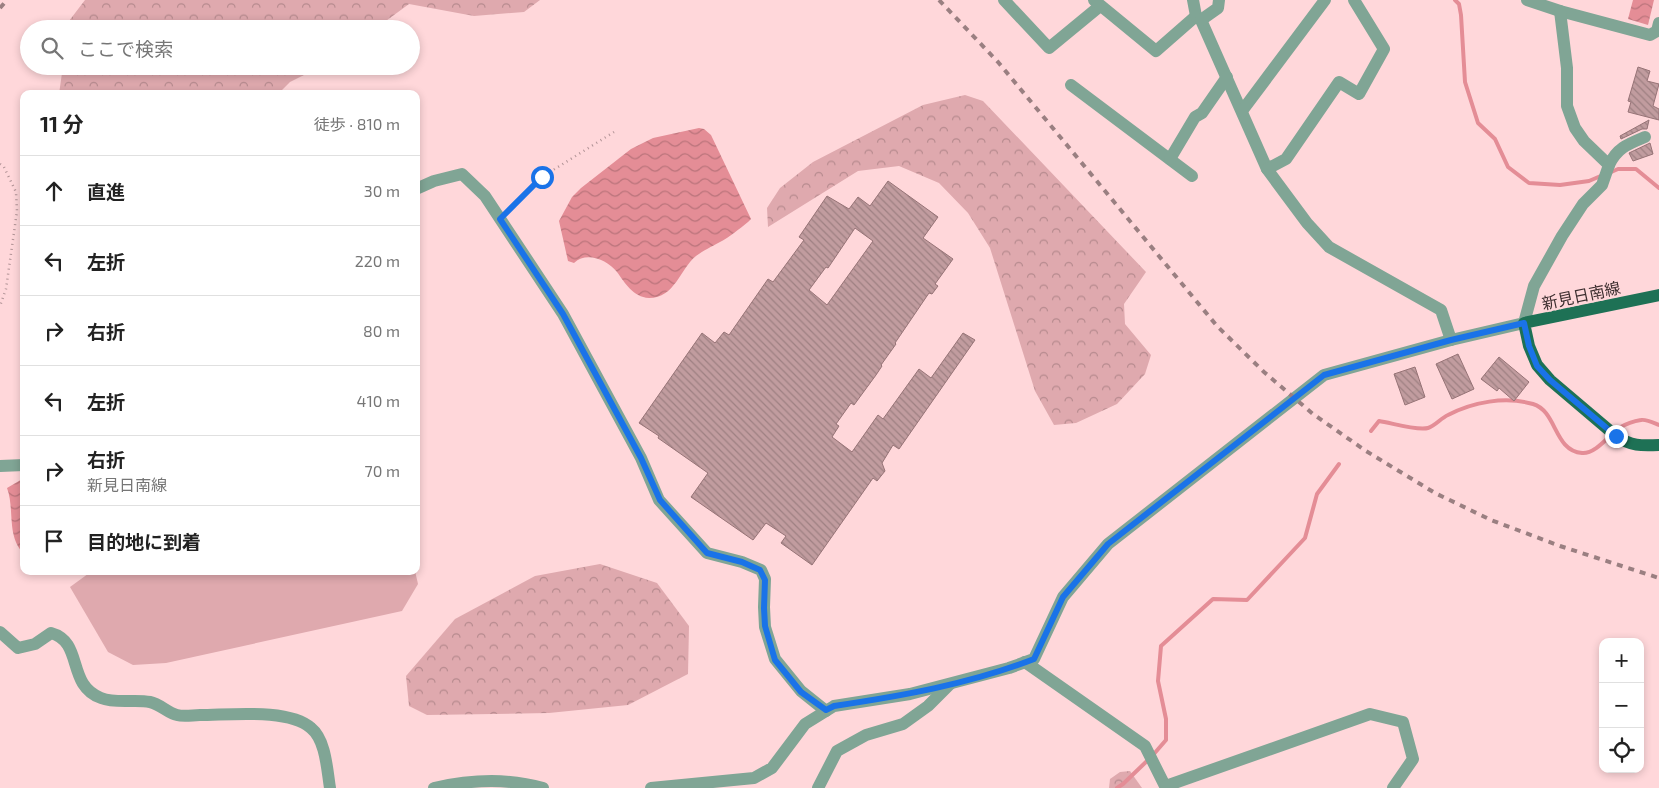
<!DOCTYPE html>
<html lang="ja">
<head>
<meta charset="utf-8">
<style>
  :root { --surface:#fff; --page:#f6f6f6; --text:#222; --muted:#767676; --line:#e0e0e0 }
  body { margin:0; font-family:"Exo 2","Noto Sans JP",sans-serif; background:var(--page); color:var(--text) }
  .controls { position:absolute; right:15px; bottom:15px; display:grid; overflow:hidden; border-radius:10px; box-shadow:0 2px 8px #0003 }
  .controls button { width:45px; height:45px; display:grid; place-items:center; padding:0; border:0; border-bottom:1px solid var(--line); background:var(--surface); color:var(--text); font:25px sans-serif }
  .stop { position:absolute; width:15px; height:15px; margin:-11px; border:4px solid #1a73e8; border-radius:50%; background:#fff }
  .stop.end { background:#1a73e8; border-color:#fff; box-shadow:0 1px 5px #0008 }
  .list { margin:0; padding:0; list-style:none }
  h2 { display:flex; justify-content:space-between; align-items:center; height:65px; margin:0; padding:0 20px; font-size:21px }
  h2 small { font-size:16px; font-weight:400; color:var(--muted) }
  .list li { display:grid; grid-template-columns:32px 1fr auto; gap:15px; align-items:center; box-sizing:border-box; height:70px; padding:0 20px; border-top:1px solid var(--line) }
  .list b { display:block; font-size:19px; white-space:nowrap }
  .list p { margin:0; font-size:16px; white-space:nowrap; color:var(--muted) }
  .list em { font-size:16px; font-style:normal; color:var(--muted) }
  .icon { flex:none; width:28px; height:28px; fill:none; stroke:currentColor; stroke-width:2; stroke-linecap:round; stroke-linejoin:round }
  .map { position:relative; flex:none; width:1659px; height:788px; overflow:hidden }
  .search { position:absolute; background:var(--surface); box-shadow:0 2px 8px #0003; left:20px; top:20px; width:400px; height:55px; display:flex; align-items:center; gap:12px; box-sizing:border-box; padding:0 18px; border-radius:28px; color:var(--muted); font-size:19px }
  .panel { position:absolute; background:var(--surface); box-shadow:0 2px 8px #0003; left:20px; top:90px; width:400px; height:485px; border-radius:10px }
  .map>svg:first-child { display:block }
  .forest { fill:url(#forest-crowns) }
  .park { fill:#dfa9ae }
  .water { fill:url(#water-waves) }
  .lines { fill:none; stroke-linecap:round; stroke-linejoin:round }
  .stream { stroke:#e48d96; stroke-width:4 }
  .building { fill:url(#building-back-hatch); stroke:#967376; fill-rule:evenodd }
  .path { stroke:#b19396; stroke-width:2.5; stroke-dasharray:1 4; stroke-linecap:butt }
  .minor { stroke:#80a595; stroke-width:12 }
  .major { stroke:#1e7155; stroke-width:12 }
  .rail { stroke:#9a7f81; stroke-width:4; stroke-dasharray:6 6; stroke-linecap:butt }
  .route { stroke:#1a73e8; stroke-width:6 }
  .labels { text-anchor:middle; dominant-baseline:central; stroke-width:4; stroke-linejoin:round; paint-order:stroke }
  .street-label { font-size:16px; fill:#3d2e2f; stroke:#ffd7da }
</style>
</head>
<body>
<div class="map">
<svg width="1659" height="788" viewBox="0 0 1659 788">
  <defs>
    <pattern id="forest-crowns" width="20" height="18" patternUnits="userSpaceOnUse" patternTransform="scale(1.25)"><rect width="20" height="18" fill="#dfa9ae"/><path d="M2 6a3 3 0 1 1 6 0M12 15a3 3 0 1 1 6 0" fill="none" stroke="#b68a8e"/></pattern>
    <pattern id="water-waves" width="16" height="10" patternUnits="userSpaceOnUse" patternTransform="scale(1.25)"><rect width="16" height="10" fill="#e48d96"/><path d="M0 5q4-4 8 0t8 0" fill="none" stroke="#ba747b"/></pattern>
    <pattern id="building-back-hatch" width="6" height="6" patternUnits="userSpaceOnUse" patternTransform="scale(1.25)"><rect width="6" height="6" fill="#c19c9f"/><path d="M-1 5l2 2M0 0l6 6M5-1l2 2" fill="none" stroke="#9e8082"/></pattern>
  </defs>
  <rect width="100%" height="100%" fill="#ffd7da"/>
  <!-- forest -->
  <g class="forest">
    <polygon points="85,0 540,0 524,12 474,16 409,4 375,29 68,29 69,21"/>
    <polygon points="63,66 322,66 290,82 278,94 59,94"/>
    <polygon points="965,95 983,101 1146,272 1124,304 1125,324 1151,355 1145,374 1117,404 1076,423 1054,425 1035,391 990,248 968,213 939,183 899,166 858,171 768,227 767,208 780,188 813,162 923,105"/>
    <polygon points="600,564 657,583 689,626 688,674 628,705 549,713 427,715 409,706 406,676 455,619 535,576"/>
    <polygon points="1130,771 1142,788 1109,788 1110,779 1120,772"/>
  </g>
  <!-- park -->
  <polygon class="park" points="92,571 415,571 418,584 402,611 166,663 133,665 108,652 70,587"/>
  <!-- water -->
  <g class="water">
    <polygon points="1633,0 1654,0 1648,25 1628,19"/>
    <path d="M699,128L704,129L711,135L751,219L748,222C739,229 730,237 720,242C711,247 704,250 696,256C680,269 675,298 649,298C633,297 625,283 617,272C607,260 587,251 574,263L568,261L559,221L572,197L581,188L631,149L653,138Z"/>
    <path d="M24,478V554C6,536 15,509 7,488Z"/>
  </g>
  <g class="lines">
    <!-- stream -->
    <g class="stream">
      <polyline points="1455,0 1459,4 1461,15 1465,82 1478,123 1495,139 1508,167 1529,183 1560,185 1589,181 1603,175"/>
      <polyline points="1609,173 1618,169 1636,169 1659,188"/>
      <path d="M1371,431L1379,421C1392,423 1417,431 1428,428C1435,426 1441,418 1448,415C1473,402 1505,396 1533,404C1557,411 1554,451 1582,453C1596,454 1609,435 1619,428C1624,425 1634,421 1641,420C1646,419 1654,423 1659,425"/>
      <polyline points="1153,755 1166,740 1166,719 1158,681 1161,646 1213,599 1247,600 1305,538 1317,494 1339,464"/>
      <polyline points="1117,788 1123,784 1148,760"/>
    </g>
  </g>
  <!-- building -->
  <g class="building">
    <polygon points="1638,67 1650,71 1647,81 1659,84 1653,106 1659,109 1659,120 1628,112 1631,102 1628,101"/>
    <polygon points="1649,120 1647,129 1642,129 1621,139 1620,136"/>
    <polygon points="1650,143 1653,154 1633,161 1629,153"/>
    <path d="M888,181L938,217L923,238L953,259L935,284L938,286L932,294L929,293L895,343L896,344L881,365L882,366L876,375L854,405L851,403L836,424L839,426L832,437L852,452L878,415L883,419L919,369L931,378L963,333L975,340L899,449L893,445L882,463L885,471L877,481L873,478L812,565L781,543L786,536L766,523L753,540L691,497L708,473L658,438L659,436L639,423L702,333L715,343L724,332L729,335L768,279L773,282L804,240L799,237L827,196L849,209L858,197L870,206ZM855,228L873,241L827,305L809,290L826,267L828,268Z"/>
    <polygon points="1458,354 1474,389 1452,399 1436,364"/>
    <polygon points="1499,357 1529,382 1514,401 1499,388 1497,391 1481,379"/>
    <polygon points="1415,367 1425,397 1405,405 1394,374"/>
  </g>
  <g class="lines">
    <!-- path -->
    <g class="path">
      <polyline points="0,164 4,167 16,192 17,211 6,289 0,306"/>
      <polyline points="509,209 542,177 614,132"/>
    </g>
    <!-- minor -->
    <g class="minor">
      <polyline points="1004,0 1049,48 1100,6"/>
      <polyline points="1094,0 1156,51 1196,16"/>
      <polyline points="1193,0 1196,16 1201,20 1267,169 1307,223 1329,247 1441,310 1451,340"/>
      <polyline points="1527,0 1560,11 1650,35 1657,31 1659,23"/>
      <path d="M1560,11L1567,68V106L1575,128L1584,141L1609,165C1617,148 1628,144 1645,137"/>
      <polyline points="1201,20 1218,8 1219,0"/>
      <polyline points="1071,85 1192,176"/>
      <polyline points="1242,111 1325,0"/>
      <polyline points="1170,159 1195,117 1202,113 1227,77"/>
      <polyline points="1267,169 1286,159 1339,82 1359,94 1384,49 1354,0"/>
      <polyline points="416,189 434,181 462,174 485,196 563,314 641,458 659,500 707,553 742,562 761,570 765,579 764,607 765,627 775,659 801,691 826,711"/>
      <polyline points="0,466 24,465"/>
      <path d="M0,632L18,648L35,644L51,633C84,642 66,685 101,698C116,704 135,699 150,702C160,704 168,713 177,715C184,717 193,715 200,715C229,715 289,708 311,728C326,740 327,770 330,788"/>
      <polyline points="1025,662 1145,746 1166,788"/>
      <polyline points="1166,786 1370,714 1403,722 1413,759 1393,788"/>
      <path d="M434,788C469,780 508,778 543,788"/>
      <polyline points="651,788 754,778 772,768 805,724 834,706 910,694 1009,668 1034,659 1063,597 1108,544 1324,375 1451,340 1524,323 1534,286 1562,236 1583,204 1602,185 1609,165"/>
      <polyline points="818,788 837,751 866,735 903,724 928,706 950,684"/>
    </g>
    <!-- major -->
    <path class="major" d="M1659,295L1524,323L1529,346L1537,365L1550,380L1616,436C1631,446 1641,446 1659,445"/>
    <!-- rail -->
    <g class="rail">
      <polyline points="939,0 998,62 1217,326 1264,372 1313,414 1366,451 1435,493 1491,520 1560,546 1659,578"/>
      <polyline points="0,8 7,0"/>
    </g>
  </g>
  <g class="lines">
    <!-- route -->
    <path class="route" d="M542,177L500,219L563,314L641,458L660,500L707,553L742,562L760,570L765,580L764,608L765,626L775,660L801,692L826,710L834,706C901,696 970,684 1034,659L1063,597L1108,544L1324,375L1451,340L1524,323L1529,346L1537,366L1550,380L1616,436"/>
  </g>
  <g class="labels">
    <!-- street labels -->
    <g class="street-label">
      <text transform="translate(1581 295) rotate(-12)">新見日南線</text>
    </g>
  </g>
</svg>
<div class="controls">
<button>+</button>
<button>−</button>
<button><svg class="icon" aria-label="locate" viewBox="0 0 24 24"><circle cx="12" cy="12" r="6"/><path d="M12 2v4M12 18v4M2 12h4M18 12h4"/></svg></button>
</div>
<div class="stop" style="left:542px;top:177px"></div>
<div class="stop end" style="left:1616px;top:436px"></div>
<div class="search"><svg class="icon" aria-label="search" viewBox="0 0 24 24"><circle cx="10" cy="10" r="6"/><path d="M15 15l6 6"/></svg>ここで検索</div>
<section class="panel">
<h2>11 分<small>徒歩 · 810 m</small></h2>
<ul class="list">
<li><svg class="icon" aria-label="ahead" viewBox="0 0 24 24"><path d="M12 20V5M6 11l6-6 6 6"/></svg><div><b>直進</b></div><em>30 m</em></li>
<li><svg class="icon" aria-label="left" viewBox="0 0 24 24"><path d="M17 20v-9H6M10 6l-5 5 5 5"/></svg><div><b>左折</b></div><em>220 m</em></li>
<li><svg class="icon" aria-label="right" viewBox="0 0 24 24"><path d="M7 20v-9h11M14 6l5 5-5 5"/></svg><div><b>右折</b></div><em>80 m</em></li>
<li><svg class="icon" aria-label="left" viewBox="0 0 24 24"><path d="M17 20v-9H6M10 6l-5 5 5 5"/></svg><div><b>左折</b></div><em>410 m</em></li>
<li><svg class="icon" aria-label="right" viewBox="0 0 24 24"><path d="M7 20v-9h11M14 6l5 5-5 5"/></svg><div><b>右折</b><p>新見日南線</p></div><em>70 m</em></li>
<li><svg class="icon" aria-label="arrive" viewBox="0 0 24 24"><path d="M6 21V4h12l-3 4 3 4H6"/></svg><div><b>目的地に到着</b></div></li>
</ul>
</section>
</div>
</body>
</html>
